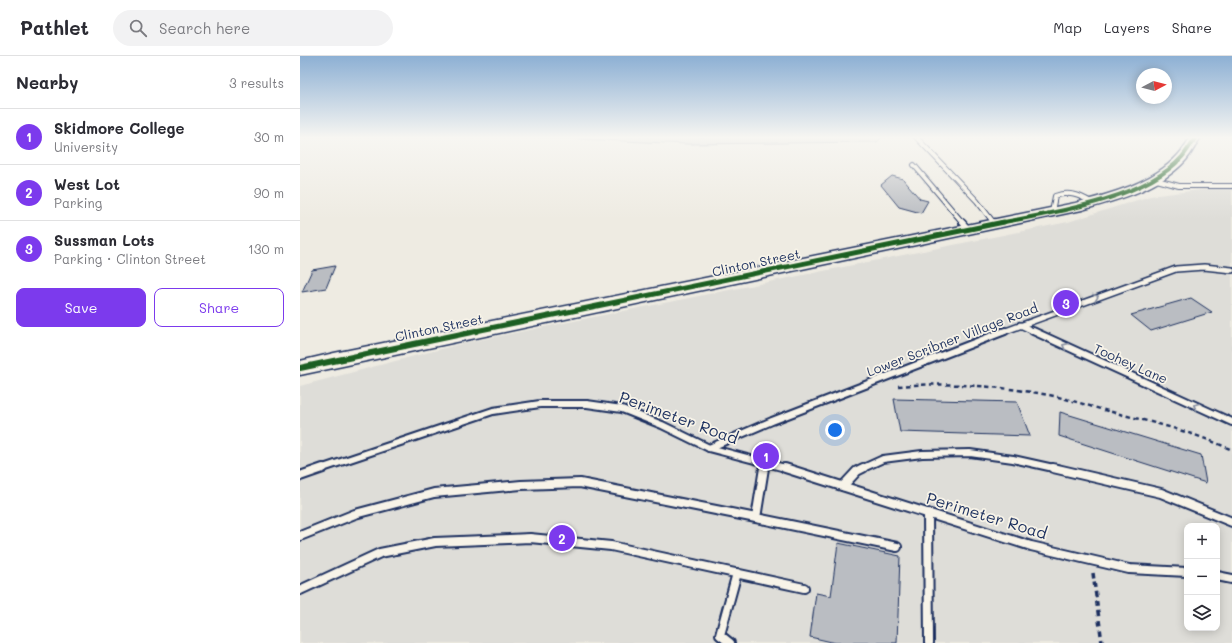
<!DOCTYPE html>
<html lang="en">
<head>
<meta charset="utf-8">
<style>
  :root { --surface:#fff; --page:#f2f2f3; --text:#2b2b33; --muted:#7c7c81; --line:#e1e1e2; --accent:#7c3aed }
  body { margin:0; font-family:Mali,sans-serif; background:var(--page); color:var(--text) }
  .controls { position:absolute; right:12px; bottom:12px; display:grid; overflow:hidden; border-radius:8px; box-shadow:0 2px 10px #0003 }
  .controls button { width:36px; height:36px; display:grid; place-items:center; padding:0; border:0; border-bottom:1px solid var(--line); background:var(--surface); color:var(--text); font:20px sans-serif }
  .compass { position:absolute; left:836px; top:12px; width:36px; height:36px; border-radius:50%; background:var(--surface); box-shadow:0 2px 10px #0003; rotate:83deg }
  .you { position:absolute; left:535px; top:374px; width:14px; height:14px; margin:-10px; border:3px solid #fff; border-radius:50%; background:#1a73e8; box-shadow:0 0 0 6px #1a73e833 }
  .badge { display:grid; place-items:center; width:26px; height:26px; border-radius:50%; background:var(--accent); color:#fff; font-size:13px; font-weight:700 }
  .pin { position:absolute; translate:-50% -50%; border:2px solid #fff; box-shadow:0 1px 4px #0006 }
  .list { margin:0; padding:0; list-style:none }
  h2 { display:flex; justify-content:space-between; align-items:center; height:52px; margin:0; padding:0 16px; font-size:17px }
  h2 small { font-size:13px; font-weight:400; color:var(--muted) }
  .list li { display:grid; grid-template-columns:26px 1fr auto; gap:12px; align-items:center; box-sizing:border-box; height:56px; padding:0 16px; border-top:1px solid var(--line) }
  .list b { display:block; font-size:15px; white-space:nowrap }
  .list p { margin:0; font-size:13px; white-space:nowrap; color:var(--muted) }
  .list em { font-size:13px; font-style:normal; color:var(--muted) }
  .actions { display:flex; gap:8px; padding:12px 16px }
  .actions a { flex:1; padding:9px 0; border:1px solid var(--accent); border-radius:8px; text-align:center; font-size:14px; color:var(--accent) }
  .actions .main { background:var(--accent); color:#fff }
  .icon { flex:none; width:22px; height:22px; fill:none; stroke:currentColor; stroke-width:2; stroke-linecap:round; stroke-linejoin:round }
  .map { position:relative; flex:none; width:932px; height:587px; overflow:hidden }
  header { display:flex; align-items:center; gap:24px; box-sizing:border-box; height:56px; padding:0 20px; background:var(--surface); border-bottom:1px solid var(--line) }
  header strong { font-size:19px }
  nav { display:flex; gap:22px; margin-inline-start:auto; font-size:14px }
  .search { width:280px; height:36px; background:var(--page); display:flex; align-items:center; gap:10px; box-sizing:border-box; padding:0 14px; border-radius:22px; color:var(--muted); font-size:15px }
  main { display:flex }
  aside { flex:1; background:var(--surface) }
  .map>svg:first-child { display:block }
  .built { fill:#deddd8; fill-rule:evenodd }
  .green { fill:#cfcfcf; stroke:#757f96 }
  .building { fill:#babdc2; stroke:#1b2f5e }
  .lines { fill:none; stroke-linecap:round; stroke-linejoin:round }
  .lane-far3-casing { stroke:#1b2f5e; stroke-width:6 }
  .lane-far2-casing { stroke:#1b2f5e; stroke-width:8 }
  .lane-far1-casing { stroke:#1b2f5e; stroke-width:10 }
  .lane-casing { stroke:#1b2f5e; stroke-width:12 }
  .secondary-casing { stroke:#1b2f5e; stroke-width:3 }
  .path-far1 { stroke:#1b2f5e; stroke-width:2.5; stroke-dasharray:4.5 3.5; stroke-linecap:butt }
  .path { stroke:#1b2f5e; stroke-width:3.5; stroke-dasharray:5.5 4; stroke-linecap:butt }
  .lane-far3 { stroke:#f7f3e8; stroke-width:4 }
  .lane-far2 { stroke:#f7f3e8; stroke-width:5 }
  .lane-far1 { stroke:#f7f3e8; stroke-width:6 }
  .lane { stroke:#f7f3e8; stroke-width:8 }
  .secondary { fill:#f7f3e8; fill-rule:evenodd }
  .cycleway-far2-casing { stroke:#f7f3e8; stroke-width:5.5 }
  .cycleway-far1-casing { stroke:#f7f3e8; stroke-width:7 }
  .cycleway-casing { stroke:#f7f3e8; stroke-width:9 }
  .cycleway-far2 { stroke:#1b5e20; stroke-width:4 }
  .cycleway-far1 { stroke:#1b5e20; stroke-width:5 }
  .cycleway { stroke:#1b5e20; stroke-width:6 }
  .oneway { stroke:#8991a3 }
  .labels { text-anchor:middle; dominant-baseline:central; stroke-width:3.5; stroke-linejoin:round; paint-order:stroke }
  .street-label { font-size:13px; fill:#1b2f5e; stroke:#f7f3e8 }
  .near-street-label { font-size:16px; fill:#1b2f5e; stroke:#f7f3e8 }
</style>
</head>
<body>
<header>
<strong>Pathlet</strong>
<div class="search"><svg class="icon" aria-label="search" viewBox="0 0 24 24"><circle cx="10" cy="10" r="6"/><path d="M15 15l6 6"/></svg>Search here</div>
<nav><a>Map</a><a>Layers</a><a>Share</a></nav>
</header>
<main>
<aside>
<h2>Nearby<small>3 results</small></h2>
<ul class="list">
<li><span class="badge">1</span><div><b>Skidmore College</b><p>University</p></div><em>30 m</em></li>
<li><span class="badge">2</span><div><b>West Lot</b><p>Parking</p></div><em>90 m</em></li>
<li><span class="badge">3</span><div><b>Sussman Lots</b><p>Parking · Clinton Street</p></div><em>130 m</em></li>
</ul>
<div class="actions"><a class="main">Save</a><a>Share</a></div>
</aside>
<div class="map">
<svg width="932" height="587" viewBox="0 0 932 587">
  <rect width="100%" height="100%" fill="#eeebe2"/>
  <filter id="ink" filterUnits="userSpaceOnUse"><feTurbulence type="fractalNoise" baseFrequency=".025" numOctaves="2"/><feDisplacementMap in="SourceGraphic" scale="8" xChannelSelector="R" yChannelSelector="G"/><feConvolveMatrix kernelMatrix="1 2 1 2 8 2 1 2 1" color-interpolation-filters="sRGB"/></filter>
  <g filter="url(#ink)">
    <!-- built -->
    <path class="built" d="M932,130V587H0V330L164,287L768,166L850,140ZM887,470H917V572H887Z"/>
    <!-- green -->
    <polygon class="green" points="238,81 582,81 577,86 387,88"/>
    <!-- building -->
    <g class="building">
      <polygon points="592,120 603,123 620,143 628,145 621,157 599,151 581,129"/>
      <polygon points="35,210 26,232 2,236 12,214"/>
      <polygon points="891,242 912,256 851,275 831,259"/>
      <polygon points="594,343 717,346 730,380 600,376"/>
      <polygon points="760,356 901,399 906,427 759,380"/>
      <polygon points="538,487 600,500 597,587 536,587 510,581 516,537 531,540"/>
    </g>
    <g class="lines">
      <!-- lane-far3 casing -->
      <g class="lane-far3-casing">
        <g id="lane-far3">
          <polyline points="616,81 677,145 694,167"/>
          <polyline points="614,109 663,167"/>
          <polyline points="853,123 879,130 932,130"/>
          <path d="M752,156L755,140C769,135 779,139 791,146"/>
        </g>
      </g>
      <!-- lane-far2 casing -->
      <g class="lane-far2-casing">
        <g id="lane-far2">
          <polyline points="662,166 669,174"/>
          <polyline points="694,166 695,168"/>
          <polyline points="720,269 735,276"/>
          <polyline points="703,276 876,213 904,211 932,214"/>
        </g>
      </g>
      <!-- lane-far1 casing -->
      <g class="lane-far1-casing">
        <g id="lane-far1">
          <polyline points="733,275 932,366"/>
          <polyline points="409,392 472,365 705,275"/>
          <polyline points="20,413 193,355 240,348 287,348 322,353 362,369 409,392 489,413"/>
          <polyline points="464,413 465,406"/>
          <polyline points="561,413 583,403 622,398 670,397 713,403 758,413"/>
        </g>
      </g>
      <!-- lane casing -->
      <g class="lane-casing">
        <g id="lane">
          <polyline points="464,412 456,462 597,491"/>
          <polyline points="485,412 731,490 829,513 887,516"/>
          <polyline points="753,412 861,437 932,466"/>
          <polyline points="0,420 23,412"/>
          <polyline points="543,430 557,415 563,412"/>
          <polyline points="628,457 629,587"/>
          <polyline points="0,480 55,458 134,437 221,429 280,427 456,462"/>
          <polyline points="917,520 932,523"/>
          <polyline points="0,534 80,497 135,486 230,482 311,490 504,532"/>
          <polyline points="430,587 420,579 437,517"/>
        </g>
      </g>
      <!-- secondary casing -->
      <g class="secondary-casing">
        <path id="secondary" d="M891,81H901C896,88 892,97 886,104C860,133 818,144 782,154L0,319V305L34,297L775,147C810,138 853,127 878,99C883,94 886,87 891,81Z"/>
      </g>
      <!-- path-far1 -->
      <path class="path-far1" d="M598,330C648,326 699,330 749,339C769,343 788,350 808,355C850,366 892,375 932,394"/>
      <!-- path -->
      <polyline class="path" points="793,517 802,587"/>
      <!-- lane-far3 -->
      <use href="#lane-far3" class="lane-far3"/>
      <!-- lane-far2 -->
      <use href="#lane-far2" class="lane-far2"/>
      <!-- lane-far1 -->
      <use href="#lane-far1" class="lane-far1"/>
      <!-- lane -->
      <use href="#lane" class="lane"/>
      <!-- secondary -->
      <use href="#secondary" class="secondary"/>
      <!-- cycleway-far2 casing -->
      <g class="cycleway-far2-casing">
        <path id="cycleway-far2" d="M699,167C752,157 845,143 882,101C887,95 891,88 896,81"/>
      </g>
      <!-- cycleway-far1 casing -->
      <g class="cycleway-far1-casing">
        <polyline id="cycleway-far1" points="171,276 704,166"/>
      </g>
      <!-- cycleway casing -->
      <g class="cycleway-casing">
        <polyline id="cycleway" points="0,312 176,275"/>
      </g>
      <!-- cycleway-far2 -->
      <use href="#cycleway-far2" class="cycleway-far2"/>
      <!-- cycleway-far1 -->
      <use href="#cycleway-far1" class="cycleway-far1"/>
      <!-- cycleway -->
      <use href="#cycleway" class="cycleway"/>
    </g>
    <!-- one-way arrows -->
    <defs><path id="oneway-chevron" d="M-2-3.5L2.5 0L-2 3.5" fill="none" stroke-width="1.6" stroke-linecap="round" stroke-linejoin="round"/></defs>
    <g class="oneway">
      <use href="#oneway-chevron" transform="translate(796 241) rotate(-20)"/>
      <use href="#oneway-chevron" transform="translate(765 290) rotate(-154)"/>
      <use href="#oneway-chevron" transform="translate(896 350) rotate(-157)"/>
    </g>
  </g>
  <!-- sky -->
  <linearGradient id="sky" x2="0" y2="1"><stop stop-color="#8db0d4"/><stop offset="0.5" stop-color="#f7f6f2"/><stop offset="1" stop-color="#f7f6f2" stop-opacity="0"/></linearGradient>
  <rect width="932" height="163" fill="url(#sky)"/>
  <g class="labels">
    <!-- street labels -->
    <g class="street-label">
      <text transform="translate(456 206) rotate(-12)">Clinton Street</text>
      <text transform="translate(139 271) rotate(-12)">Clinton Street</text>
      <text transform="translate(652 283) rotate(-21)">Lower Scribner Village Road</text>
      <text transform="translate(831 307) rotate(24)">Toohey Lane</text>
    </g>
    <!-- near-street labels -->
    <g class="near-street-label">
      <text transform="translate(379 361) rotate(20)">Perimeter Road</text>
      <text transform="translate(687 459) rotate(17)">Perimeter Road</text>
    </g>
  </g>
</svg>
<div class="controls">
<button>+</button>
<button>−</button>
<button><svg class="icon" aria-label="layers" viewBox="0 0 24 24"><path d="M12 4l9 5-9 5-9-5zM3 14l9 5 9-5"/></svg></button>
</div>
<svg class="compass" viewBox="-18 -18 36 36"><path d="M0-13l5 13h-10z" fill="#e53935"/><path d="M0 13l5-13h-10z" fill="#7c7c81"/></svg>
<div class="you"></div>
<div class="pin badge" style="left:466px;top:400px">1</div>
<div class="pin badge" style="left:262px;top:482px">2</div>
<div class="pin badge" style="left:766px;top:247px">3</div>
</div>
</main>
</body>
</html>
